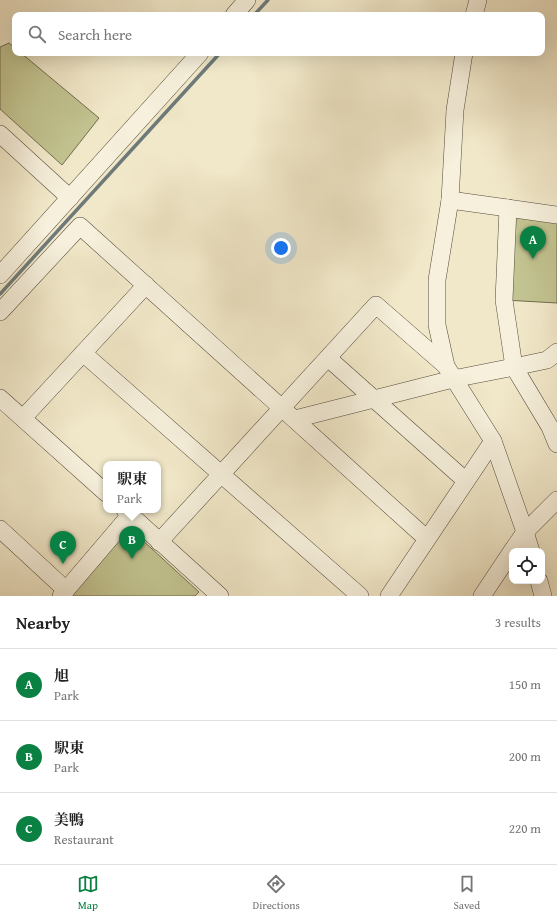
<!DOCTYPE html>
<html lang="en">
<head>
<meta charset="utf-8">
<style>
  :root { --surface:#fff; --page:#f2f2f2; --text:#222; --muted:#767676; --line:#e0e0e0; --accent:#0b8043 }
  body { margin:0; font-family:"Gentium Book Plus","Noto Serif JP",serif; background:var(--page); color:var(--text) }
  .controls { position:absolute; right:12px; bottom:12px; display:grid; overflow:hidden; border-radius:8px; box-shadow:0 4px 16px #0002 }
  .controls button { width:36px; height:36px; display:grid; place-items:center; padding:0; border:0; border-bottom:1px solid var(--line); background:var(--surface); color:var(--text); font:20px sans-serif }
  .you { position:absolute; left:281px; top:248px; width:14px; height:14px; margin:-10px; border:3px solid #fff; border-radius:50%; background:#1a73e8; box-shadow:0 0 0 6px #1a73e833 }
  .badge { display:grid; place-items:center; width:26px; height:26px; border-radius:50%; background:var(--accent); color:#fff; font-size:13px; font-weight:700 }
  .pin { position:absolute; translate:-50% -33px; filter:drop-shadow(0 1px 2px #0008) }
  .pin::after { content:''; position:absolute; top:21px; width:14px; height:12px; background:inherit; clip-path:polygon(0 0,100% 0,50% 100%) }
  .popup { position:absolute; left:103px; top:461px; width:58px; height:52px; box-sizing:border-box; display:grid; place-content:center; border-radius:8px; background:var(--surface); filter:drop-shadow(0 1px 3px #0005); font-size:13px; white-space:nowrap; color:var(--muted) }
  .popup b { font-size:15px; color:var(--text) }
  .popup::after { content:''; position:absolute; left:50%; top:100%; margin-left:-8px; border:8px solid transparent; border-top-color:var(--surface) }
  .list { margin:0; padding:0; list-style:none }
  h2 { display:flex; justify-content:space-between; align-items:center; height:52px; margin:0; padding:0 16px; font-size:17px }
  h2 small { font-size:13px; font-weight:400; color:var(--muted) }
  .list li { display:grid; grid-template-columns:26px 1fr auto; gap:12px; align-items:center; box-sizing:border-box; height:72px; padding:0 16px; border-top:1px solid var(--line) }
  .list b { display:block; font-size:15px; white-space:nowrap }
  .list p { margin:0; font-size:13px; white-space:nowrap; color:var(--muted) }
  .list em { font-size:13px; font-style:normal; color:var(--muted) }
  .icon { flex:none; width:22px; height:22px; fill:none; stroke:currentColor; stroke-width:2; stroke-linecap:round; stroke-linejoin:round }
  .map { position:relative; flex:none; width:557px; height:596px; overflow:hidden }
  .search { position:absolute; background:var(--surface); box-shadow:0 4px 16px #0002; left:12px; right:12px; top:12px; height:44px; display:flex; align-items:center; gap:10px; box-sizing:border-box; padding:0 14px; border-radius:8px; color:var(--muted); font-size:15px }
  .sheet { height:268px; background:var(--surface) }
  nav { display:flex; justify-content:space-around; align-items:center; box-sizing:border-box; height:56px; border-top:1px solid var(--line); background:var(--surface); font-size:11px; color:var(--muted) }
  nav a { display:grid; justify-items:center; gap:2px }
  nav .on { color:var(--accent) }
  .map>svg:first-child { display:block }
  .green { fill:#c2c491; stroke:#726d4e }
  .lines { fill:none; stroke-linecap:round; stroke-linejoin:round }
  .stream { stroke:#6e7a79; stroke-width:3.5 }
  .minor-casing { stroke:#554a3b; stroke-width:18 }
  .minor { stroke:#f6f0dc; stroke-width:17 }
</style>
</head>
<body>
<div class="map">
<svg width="557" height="596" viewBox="0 0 557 596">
  <rect width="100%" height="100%" fill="#f1e8c9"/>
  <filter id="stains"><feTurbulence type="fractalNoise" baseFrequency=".005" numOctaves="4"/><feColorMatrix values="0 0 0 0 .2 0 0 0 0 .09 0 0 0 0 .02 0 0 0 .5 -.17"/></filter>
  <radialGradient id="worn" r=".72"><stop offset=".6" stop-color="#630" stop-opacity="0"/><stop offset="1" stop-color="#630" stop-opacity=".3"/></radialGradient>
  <!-- green -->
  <g class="green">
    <polygon points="9,43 15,48 15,53 21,53 99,118 62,165 0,109 0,47"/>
    <polygon points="514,211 557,218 557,303 504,300"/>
    <polygon points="128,527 199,592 195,596 70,596"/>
  </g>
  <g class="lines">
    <!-- stream -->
    <g class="stream">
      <polyline points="254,15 268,0"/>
      <polyline points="0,294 220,53"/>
    </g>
    <!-- minor casing -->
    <g class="minor-casing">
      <g id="minor">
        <polyline points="234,15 247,0"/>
        <polyline points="474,15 478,0"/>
        <polyline points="464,53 455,110 450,200 437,280 437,325 446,366 493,441 525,532 531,551"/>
        <polyline points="0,134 70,198"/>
        <polyline points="450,200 557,215"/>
        <polyline points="508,208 504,300 514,367 547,360 557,352"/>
        <polyline points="0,275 200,53"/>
        <polyline points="0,312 80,226 427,539"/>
        <polyline points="83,353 360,596"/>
        <polyline points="328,358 466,481"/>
        <polyline points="0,398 106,493"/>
        <polyline points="23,418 146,285"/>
        <polyline points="295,419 453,379 514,367 550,427 557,444"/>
        <polyline points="125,510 220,596"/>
        <polyline points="0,529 66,590"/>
        <polyline points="159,542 376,305 446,366"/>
        <polyline points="512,551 525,532 557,500"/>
        <polyline points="539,581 543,596"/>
        <polyline points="61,596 130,515"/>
        <polyline points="389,596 493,441"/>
        <polyline points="482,596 512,551"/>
      </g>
    </g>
    <!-- minor -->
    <use href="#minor" class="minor"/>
  </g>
  <rect width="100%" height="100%" filter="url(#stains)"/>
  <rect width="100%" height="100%" fill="url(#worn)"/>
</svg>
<div class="controls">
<button><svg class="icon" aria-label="locate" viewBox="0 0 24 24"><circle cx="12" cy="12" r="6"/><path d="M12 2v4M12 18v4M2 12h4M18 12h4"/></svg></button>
</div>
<div class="you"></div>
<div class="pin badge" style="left:533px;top:259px">A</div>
<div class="pin badge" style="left:132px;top:559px">B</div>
<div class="popup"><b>駅東</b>Park</div>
<div class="pin badge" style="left:63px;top:564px">C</div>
<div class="search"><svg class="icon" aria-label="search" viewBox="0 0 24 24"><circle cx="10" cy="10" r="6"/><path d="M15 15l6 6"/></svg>Search here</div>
</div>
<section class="sheet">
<h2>Nearby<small>3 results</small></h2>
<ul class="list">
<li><span class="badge">A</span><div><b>旭</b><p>Park</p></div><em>150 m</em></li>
<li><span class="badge">B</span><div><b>駅東</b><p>Park</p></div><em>200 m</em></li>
<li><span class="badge">C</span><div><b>美鴨</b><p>Restaurant</p></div><em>220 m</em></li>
</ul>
</section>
<nav>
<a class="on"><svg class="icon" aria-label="map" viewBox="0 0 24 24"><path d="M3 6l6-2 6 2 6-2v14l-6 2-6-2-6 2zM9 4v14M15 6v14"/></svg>Map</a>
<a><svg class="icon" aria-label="directions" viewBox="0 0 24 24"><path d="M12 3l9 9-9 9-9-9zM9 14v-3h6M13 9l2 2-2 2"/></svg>Directions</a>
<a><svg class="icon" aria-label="saved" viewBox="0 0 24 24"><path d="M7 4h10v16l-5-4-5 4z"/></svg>Saved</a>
</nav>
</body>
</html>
